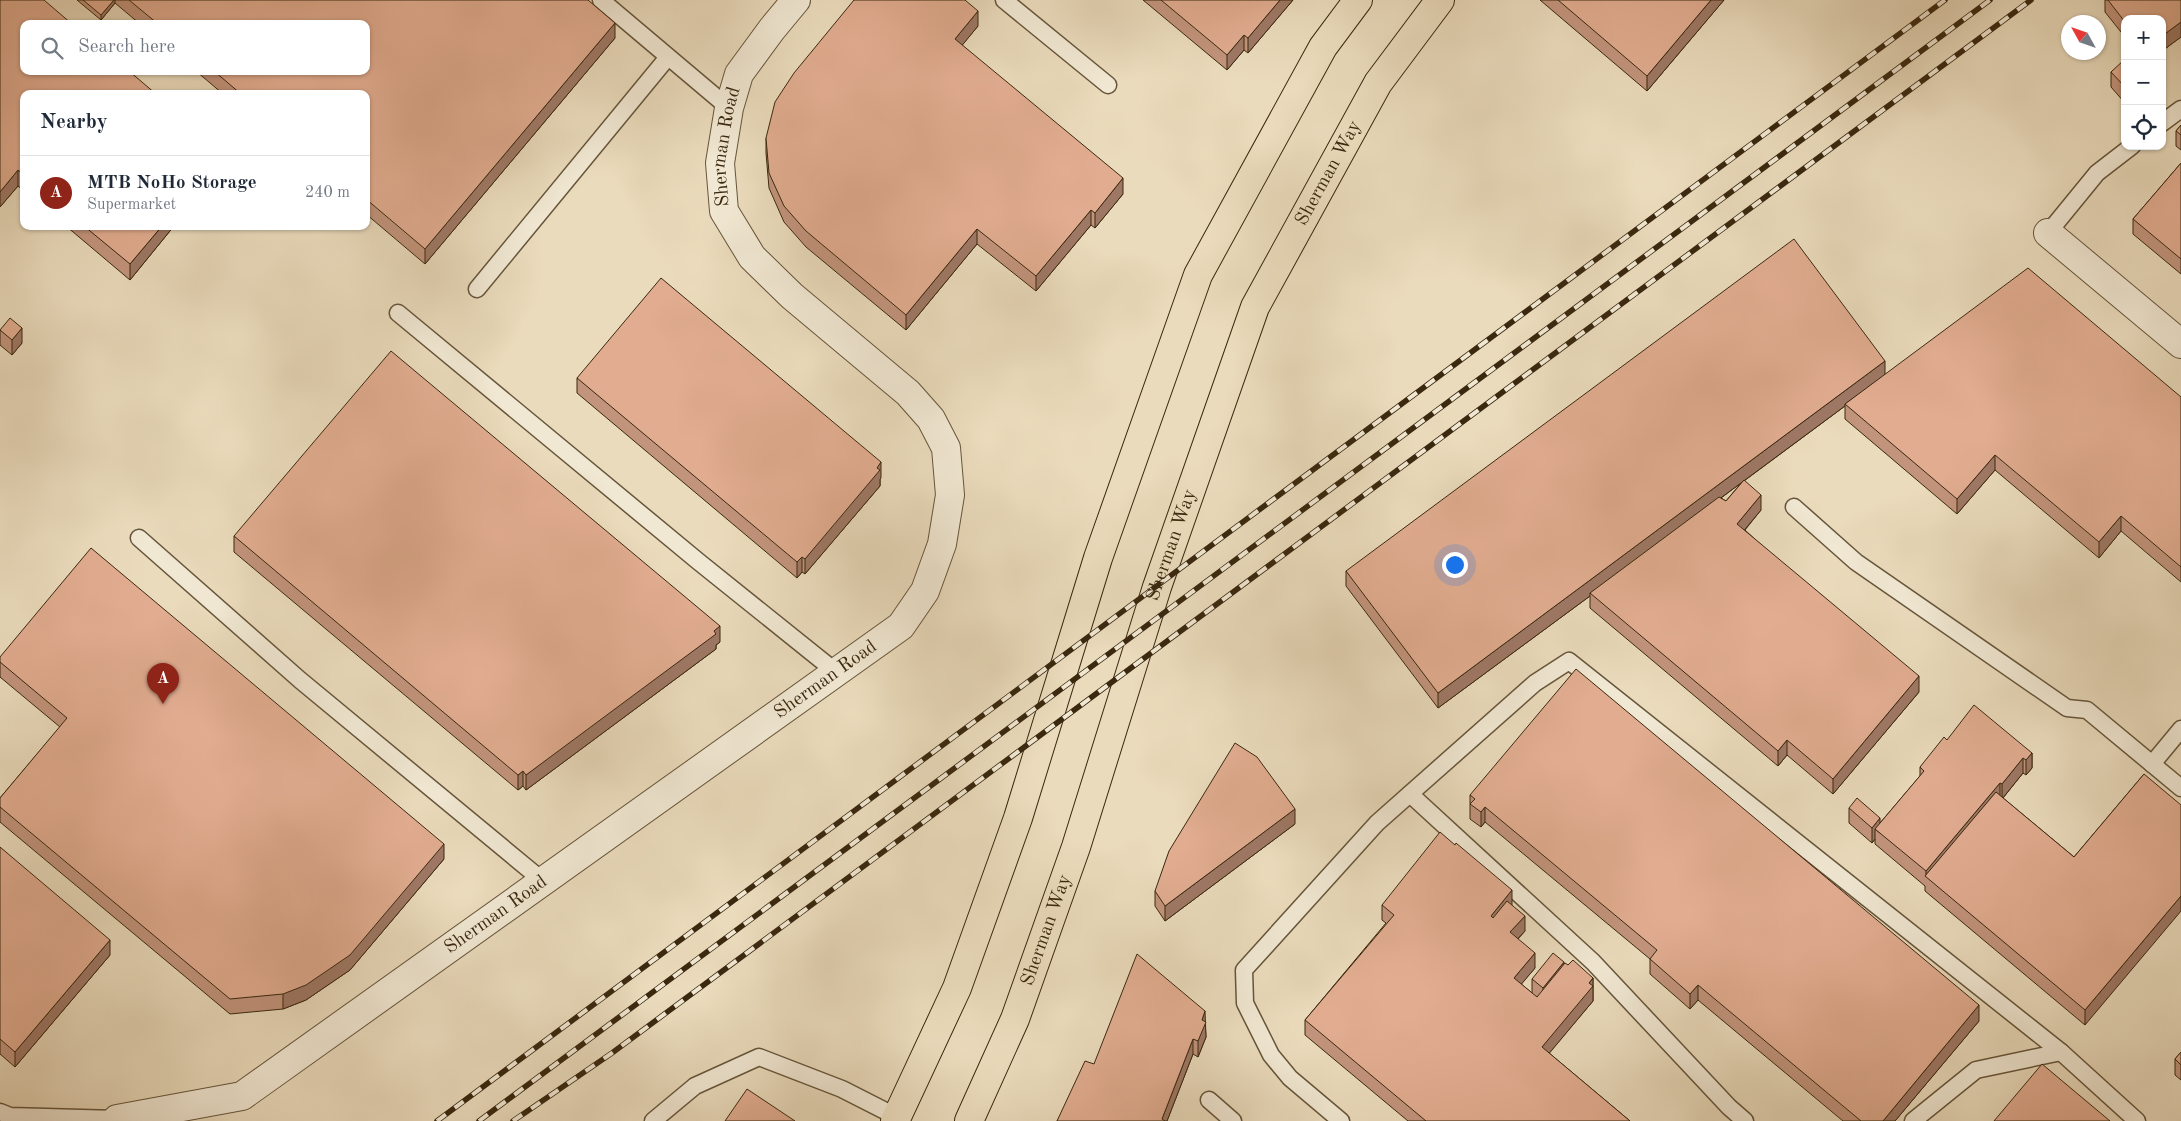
<!DOCTYPE html>
<html lang="en">
<head>
<meta charset="utf-8">
<style>
  :root { --surface:#fff; --page:#f2f2f3; --text:#1f2937; --muted:#747a83; --line:#e0e1e3; --accent:#8f2418 }
  body { margin:0; font-family:"Old Standard TT",serif; background:var(--page); color:var(--text) }
  .controls { position:absolute; right:15px; top:15px; display:grid; overflow:hidden; border-radius:10px; box-shadow:0 1px 4px #0004 }
  .controls button { width:45px; height:45px; display:grid; place-items:center; padding:0; border:0; border-bottom:1px solid var(--line); background:var(--surface); color:var(--text); font:25px sans-serif }
  .compass { position:absolute; left:2061px; top:15px; width:45px; height:45px; border-radius:50%; background:var(--surface); box-shadow:0 1px 4px #0004; rotate:310deg }
  .you { position:absolute; left:1454px; top:564px; width:18px; height:18px; margin:-12px; border:4px solid #fff; border-radius:50%; background:#1a73e8; box-shadow:0 0 0 8px #1a73e833 }
  .badge { display:grid; place-items:center; width:32px; height:32px; border-radius:50%; background:var(--accent); color:#fff; font-size:16px; font-weight:700 }
  .pin { position:absolute; translate:-50% -41px; filter:drop-shadow(0 1px 2px #0008) }
  .pin::after { content:''; position:absolute; top:26px; width:18px; height:15px; background:inherit; clip-path:polygon(0 0,100% 0,50% 100%) }
  .list { margin:0; padding:0; list-style:none }
  h2 { display:flex; justify-content:space-between; align-items:center; height:65px; margin:0; padding:0 20px; font-size:21px }
  h2 small { font-size:16px; font-weight:400; color:var(--muted) }
  .list li { display:grid; grid-template-columns:32px 1fr auto; gap:15px; align-items:center; box-sizing:border-box; height:75px; padding:0 20px; border-top:1px solid var(--line) }
  .list b { display:block; font-size:19px; white-space:nowrap }
  .list p { margin:0; font-size:16px; white-space:nowrap; color:var(--muted) }
  .list em { font-size:16px; font-style:normal; color:var(--muted) }
  .icon { flex:none; width:28px; height:28px; fill:none; stroke:currentColor; stroke-width:2; stroke-linecap:round; stroke-linejoin:round }
  .map { position:relative; flex:none; width:2181px; height:1121px; overflow:hidden }
  .search { position:absolute; background:var(--surface); box-shadow:0 1px 4px #0004; left:20px; top:20px; width:350px; height:55px; display:flex; align-items:center; gap:12px; box-sizing:border-box; padding:0 18px; border-radius:10px; color:var(--muted); font-size:19px }
  .panel { position:absolute; background:var(--surface); box-shadow:0 1px 4px #0004; left:20px; top:90px; width:350px; height:140px; border-radius:10px }
  .map>svg:first-child { display:block }
  .lines { fill:none; stroke-linecap:round; stroke-linejoin:round }
  .service-casing { stroke:#66553a; stroke-width:19 }
  .minor-casing { stroke:#66553a; stroke-width:30 }
  .primary-casing { stroke:#3a280f; stroke-width:30 }
  .service { stroke:#f1e8d3; stroke-width:16 }
  .minor { stroke:#f1e8d3; stroke-width:28 }
  .primary { stroke:#eadbbc; stroke-width:28 }
  .rail-casing { stroke:#3a280f; stroke-width:5.5 }
  .rail { stroke:#f1e8d3; stroke-width:4; stroke-dasharray:11; stroke-linecap:butt }
  .wall { fill:#c2947c; stroke:#3a280f; fill-rule:evenodd }
  .shaded-wall { fill:#9e7865; stroke:#3a280f }
  .building { fill:#e1ac90; stroke:#3a280f }
  .labels { text-anchor:middle; dominant-baseline:central; stroke-width:4; stroke-linejoin:round; paint-order:stroke }
  .street-label { font-size:19px; fill:#3a280f; stroke:#f1e8d3 }
</style>
</head>
<body>
<div class="map">
<svg width="2181" height="1121" viewBox="0 0 2181 1121">
  <rect width="100%" height="100%" fill="#eadbbc"/>
  <filter id="stains"><feTurbulence type="fractalNoise" baseFrequency=".004" numOctaves="4"/><feColorMatrix values="0 0 0 0 .2 0 0 0 0 .09 0 0 0 0 .02 0 0 0 .5 -.17"/></filter>
  <radialGradient id="worn" r=".72"><stop offset=".6" stop-color="#630" stop-opacity="0"/><stop offset="1" stop-color="#630" stop-opacity=".3"/></radialGradient>
  <g class="lines">
    <!-- service casing -->
    <g class="service-casing">
      <g id="service">
        <polyline points="601,0 729,108"/>
        <polyline points="1004,0 1108,85"/>
        <polyline points="2162,123 2181,109"/>
        <polyline points="2048,233 2097,173 2132,146"/>
        <polyline points="477,289 668,57"/>
        <polyline points="398,313 699,562 836,672"/>
        <polyline points="1794,507 1856,562 2067,708 2087,710 2181,788"/>
        <polyline points="139,538 300,680 543,881"/>
        <polyline points="2152,764 2181,729"/>
        <polyline points="1410,794 1593,962 1729,1107 1745,1121"/>
        <polyline points="1209,1100 1233,1121"/>
        <polyline points="0,1112 10,1116 117,1119"/>
        <polyline points="653,1121 695,1086 759,1057 842,1089 897,1117"/>
        <polyline points="1341,1121 1290,1078 1271,1055 1245,1003 1244,970 1377,823 1535,683 1569,661 2061,1052"/>
        <polyline points="1913,1121 1976,1070 2061,1052 2137,1121"/>
      </g>
    </g>
    <!-- minor casing -->
    <g class="minor-casing">
      <g id="minor">
        <polyline points="2048,233 2181,344"/>
        <path id="s1" d="M117,1119L242,1096L901,626L925,591L942,544L950,495L946,448L931,419L908,393L792,296L752,257L724,211L720,163L729,108L739,74L772,29L796,0"/>
      </g>
    </g>
    <!-- primary casing -->
    <g class="primary-casing">
      <g id="primary">
        <polyline points="895,1121 957,988 1018,818 1098,558 1198,275 1323,47 1358,0"/>
        <path id="s2" d="M969,1121L1015,1019L1076,847L1157,587L1255,307L1378,83L1440,0"/>
      </g>
    </g>
    <!-- service -->
    <use href="#service" class="service"/>
    <!-- minor -->
    <use href="#minor" class="minor"/>
    <!-- primary -->
    <use href="#primary" class="primary"/>
    <!-- rail casing -->
    <g class="rail-casing">
      <g id="rail">
        <polyline points="437,1121 1945,0"/>
        <polyline points="479,1121 1990,0"/>
        <polyline points="513,1121 612,1053 2031,0"/>
      </g>
    </g>
    <!-- rail -->
    <use href="#rail" class="rail"/>
  </g>
  <!-- wall -->
  <g class="wall">
    <polygon points="77,0 588,0 615,38 425,264 366,214 366,94 223,94 196,71 366,71 366,24 140,24 115,3 101,20"/>
    <polygon points="1143,0 1293,0 1248,53 1244,50 1227,70"/>
    <polygon points="1540,0 1724,0 1647,91"/>
    <polygon points="2105,0 2181,0 2181,37 2162,51 2125,19 2125,37 2105,12"/>
    <polygon points="978,26 962,45 1123,194 1095,228 1091,225 1036,291 977,244 906,330 806,247 784,222 769,188 766,153 766,138"/>
    <polygon points="2125,62 2125,103 2111,87 2111,72"/>
    <polygon points="24,94 24,191 18,186 0,207"/>
    <polygon points="2181,125 2181,150 2176,146 2176,131"/>
    <polygon points="2181,163 2181,274 2133,234 2133,219"/>
    <polygon points="66,226 174,226 130,280"/>
    <polygon points="0,330 22,343 12,355 0,345"/>
    <path d="M1885,374L2181,397V582L2121,531L2099,558L1995,470L1957,514L1845,419V406L1744,481L1761,510L1745,530L1919,692L1833,794L1787,755L1778,766L1590,608V596L1438,708L1346,586V571ZM1741,483L1726,501L1721,498Z"/>
    <polygon points="577,378 881,478 880,479 880,486 805,574 802,572 797,578 577,393"/>
    <polygon points="234,536 720,642 716,645 716,649 526,790 523,786 518,790 234,552"/>
    <polygon points="0,657 444,859 350,970 306,1000 283,1009 230,1014 0,822 0,798 60,727 0,677"/>
    <polygon points="1947,740 2032,753 2032,768 2026,775 2023,773 2003,798 2074,857 2144,774 2085,1025 1925,891 1925,886 1875,844 1875,839 1872,843 1849,823 1849,808 1880,823 1920,776 1920,767"/>
    <polygon points="1470,795 1979,1021 1895,1121 1843,1121 1698,1000 1690,1009 1650,974 1650,959 1485,822 1481,827 1470,819"/>
    <polygon points="1295,824 1165,921 1155,906 1155,891"/>
    <polygon points="0,847 110,955 15,1067 0,1054"/>
    <polygon points="1382,905 1512,905 1525,931 1518,939 1535,968 1521,984 1532,993 1532,979 1564,965 1593,978 1593,1001 1549,1053 1630,1121 1408,1121 1305,1035 1305,1020 1386,923 1382,920"/>
    <polygon points="1205,1021 1206,1037 1198,1057 1193,1054 1167,1121 1057,1121 1094,1064"/>
    <polygon points="2181,1052 2181,1080 2175,1075 2175,1059"/>
  </g>
  <!-- shaded-wall -->
  <g class="shaded-wall">
    <polygon points="114,0 115,0 115,3 101,20 101,15"/>
    <polygon points="1280,0 1293,0 1248,53 1248,38"/>
    <polygon points="1711,0 1724,0 1647,91 1647,76"/>
    <polygon points="978,11 978,26 955,54 955,39"/>
    <polygon points="2181,22 2181,37 2162,51 2162,36"/>
    <polygon points="615,23 615,38 425,264 425,249"/>
    <polygon points="1244,35 1244,50 1227,70 1227,55"/>
    <polygon points="18,170 18,186 0,207 0,192"/>
    <polygon points="1123,178 1123,194 1095,228 1095,213"/>
    <polygon points="1091,210 1091,225 1036,291 1036,276"/>
    <polygon points="162,226 174,226 130,280 130,264"/>
    <polygon points="977,229 977,244 906,330 906,315"/>
    <polygon points="22,328 22,343 12,355 12,340"/>
    <polygon points="1885,361 1885,376 1845,404 1845,406 1591,594 1590,593 1590,596 1438,708 1438,693"/>
    <polygon points="1995,455 1995,470 1957,514 1957,499"/>
    <polygon points="881,462 881,478 880,479 880,486 805,574 805,559"/>
    <polygon points="1761,495 1761,510 1737,539 1737,524"/>
    <polygon points="2121,516 2121,531 2099,558 2099,542"/>
    <polygon points="802,557 802,572 797,578 797,562"/>
    <polygon points="720,626 720,642 716,645 716,649 526,790 526,775"/>
    <polygon points="1919,676 1919,692 1833,794 1833,779"/>
    <polygon points="1787,740 1787,755 1778,766 1778,751"/>
    <polygon points="2032,753 2032,768 2026,775 2026,760"/>
    <polygon points="2023,758 2023,773 2002,799 2002,784"/>
    <polygon points="523,771 523,786 518,790 518,775"/>
    <polygon points="2000,783 2000,798 1926,876 1926,871"/>
    <polygon points="1485,807 1485,822 1481,827 1481,812"/>
    <polygon points="1295,809 1295,824 1165,921 1165,906"/>
    <polygon points="1880,818 1880,833 1875,829 1875,839 1872,843 1872,828"/>
    <polygon points="444,844 444,859 350,970 306,1000 283,1009 283,994"/>
    <polygon points="1512,890 1512,905 1491,931 1491,916"/>
    <polygon points="2181,896 2181,911 2085,1025 2085,1010"/>
    <polygon points="1525,916 1525,931 1510,947 1510,932"/>
    <polygon points="110,940 110,955 15,1067 15,1052"/>
    <polygon points="1535,953 1535,968 1514,993 1514,978"/>
    <polygon points="1564,962 1564,977 1543,1003 1543,988"/>
    <polygon points="1593,978 1593,1001 1542,1062 1542,1047"/>
    <polygon points="1698,985 1698,1000 1690,1009 1690,994"/>
    <polygon points="1979,1005 1979,1021 1895,1121 1883,1121"/>
    <polygon points="1205,1011 1206,1037 1198,1057 1198,1041 1202,1020"/>
    <polygon points="1193,1039 1193,1054 1167,1121 1162,1121 1162,1119"/>
  </g>
  <!-- building -->
  <g class="building">
    <polygon points="0,0 44,0 72,24 24,24 24,71 129,71 156,94 24,94 24,175 18,170 0,192"/>
    <polygon points="83,0 114,0 101,15"/>
    <polygon points="129,0 588,0 615,23 425,249 366,199 366,94 241,94 214,71 366,71 366,24 158,24"/>
    <polygon points="854,0 965,0 978,11 955,39 1123,178 1095,213 1091,210 1036,276 977,229 906,315 806,231 784,206 769,173 766,138 775,102 794,73"/>
    <polygon points="1161,0 1280,0 1248,38 1244,35 1227,55"/>
    <polygon points="1558,0 1711,0 1647,76"/>
    <polygon points="2108,0 2181,0 2181,22 2162,36 2162,19 2125,19 2125,22"/>
    <polygon points="2124,60 2125,62 2125,87 2111,72"/>
    <polygon points="2181,125 2181,135 2176,131"/>
    <polygon points="2181,163 2181,259 2133,219"/>
    <polygon points="84,226 162,226 130,264"/>
    <polygon points="1794,239 1885,361 1438,693 1346,571"/>
    <polygon points="2028,268 2181,397 2181,567 2121,516 2099,542 1995,455 1957,499 1845,404"/>
    <polygon points="661,278 881,462 877,468 880,470 805,559 802,557 797,562 577,378"/>
    <polygon points="10,318 22,328 12,340 0,330"/>
    <polygon points="391,351 720,626 714,631 716,634 526,775 523,771 518,775 234,536"/>
    <polygon points="1744,480 1761,495 1737,524 1919,676 1833,779 1787,740 1778,751 1590,593 1719,497 1726,501"/>
    <polygon points="91,548 444,844 350,955 306,985 283,994 230,999 0,807 0,798 67,718 0,662 0,657"/>
    <polygon points="1576,669 1979,1005 1883,1121 1861,1121 1698,985 1690,994 1650,959 1657,950 1485,807 1481,812 1470,804 1475,799 1470,795"/>
    <polygon points="1974,705 2032,753 2026,760 2023,758 2002,784 2000,783 1926,871 1875,829 1924,771 1920,767 1944,737 1947,740"/>
    <polygon points="1235,743 1257,757 1295,809 1165,906 1155,891 1169,851"/>
    <polygon points="2144,774 2181,805 2181,896 2085,1010 1925,876 1996,792 2074,857"/>
    <polygon points="1857,798 1880,818 1872,828 1849,808"/>
    <polygon points="1440,832 1455,845 1456,843 1512,890 1491,916 1493,918 1507,901 1525,916 1510,932 1535,953 1514,978 1537,997 1565,963 1568,965 1573,960 1593,978 1589,983 1593,986 1542,1047 1630,1121 1426,1121 1305,1020 1394,915 1382,905"/>
    <polygon points="0,847 110,940 15,1052 0,1039"/>
    <polygon points="1553,953 1564,962 1543,988 1532,979"/>
    <polygon points="1137,954 1205,1011 1202,1020 1206,1022 1198,1041 1193,1039 1162,1119 1165,1121 1057,1121 1085,1061 1094,1064"/>
    <polygon points="2181,1052 2181,1065 2175,1059"/>
    <polygon points="2042,1064 2110,1121 1994,1121"/>
    <polygon points="747,1089 795,1121 725,1121"/>
  </g>
  <g class="labels">
    <!-- street labels -->
    <g class="street-label">
      <text stroke="none"><textPath href="#s1" startOffset="1519">Sherman Road</textPath></text>
      <text stroke="none"><textPath href="#s2" startOffset="1016">Sherman Way</textPath></text>
      <text stroke="none"><textPath href="#s2" startOffset="611">Sherman Way</textPath></text>
      <text stroke="none"><textPath href="#s1" startOffset="844">Sherman Road</textPath></text>
      <text stroke="none"><textPath href="#s1" startOffset="439">Sherman Road</textPath></text>
      <text stroke="none"><textPath href="#s2" startOffset="206">Sherman Way</textPath></text>
    </g>
  </g>
  <rect width="100%" height="100%" filter="url(#stains)"/>
  <rect width="100%" height="100%" fill="url(#worn)"/>
</svg>
<div class="controls">
<button>+</button>
<button>−</button>
<button><svg class="icon" aria-label="locate" viewBox="0 0 24 24"><circle cx="12" cy="12" r="6"/><path d="M12 2v4M12 18v4M2 12h4M18 12h4"/></svg></button>
</div>
<svg class="compass" viewBox="-18 -18 36 36"><path d="M0-13l5 13h-10z" fill="#e53935"/><path d="M0 13l5-13h-10z" fill="#747a83"/></svg>
<div class="you"></div>
<div class="pin badge" style="left:163px;top:704px">A</div>
<div class="search"><svg class="icon" aria-label="search" viewBox="0 0 24 24"><circle cx="10" cy="10" r="6"/><path d="M15 15l6 6"/></svg>Search here</div>
<section class="panel">
<h2>Nearby<small></small></h2>
<ul class="list">
<li><span class="badge">A</span><div><b>MTB NoHo Storage</b><p>Supermarket</p></div><em>240 m</em></li>
</ul>
</section>
</div>
</body>
</html>
